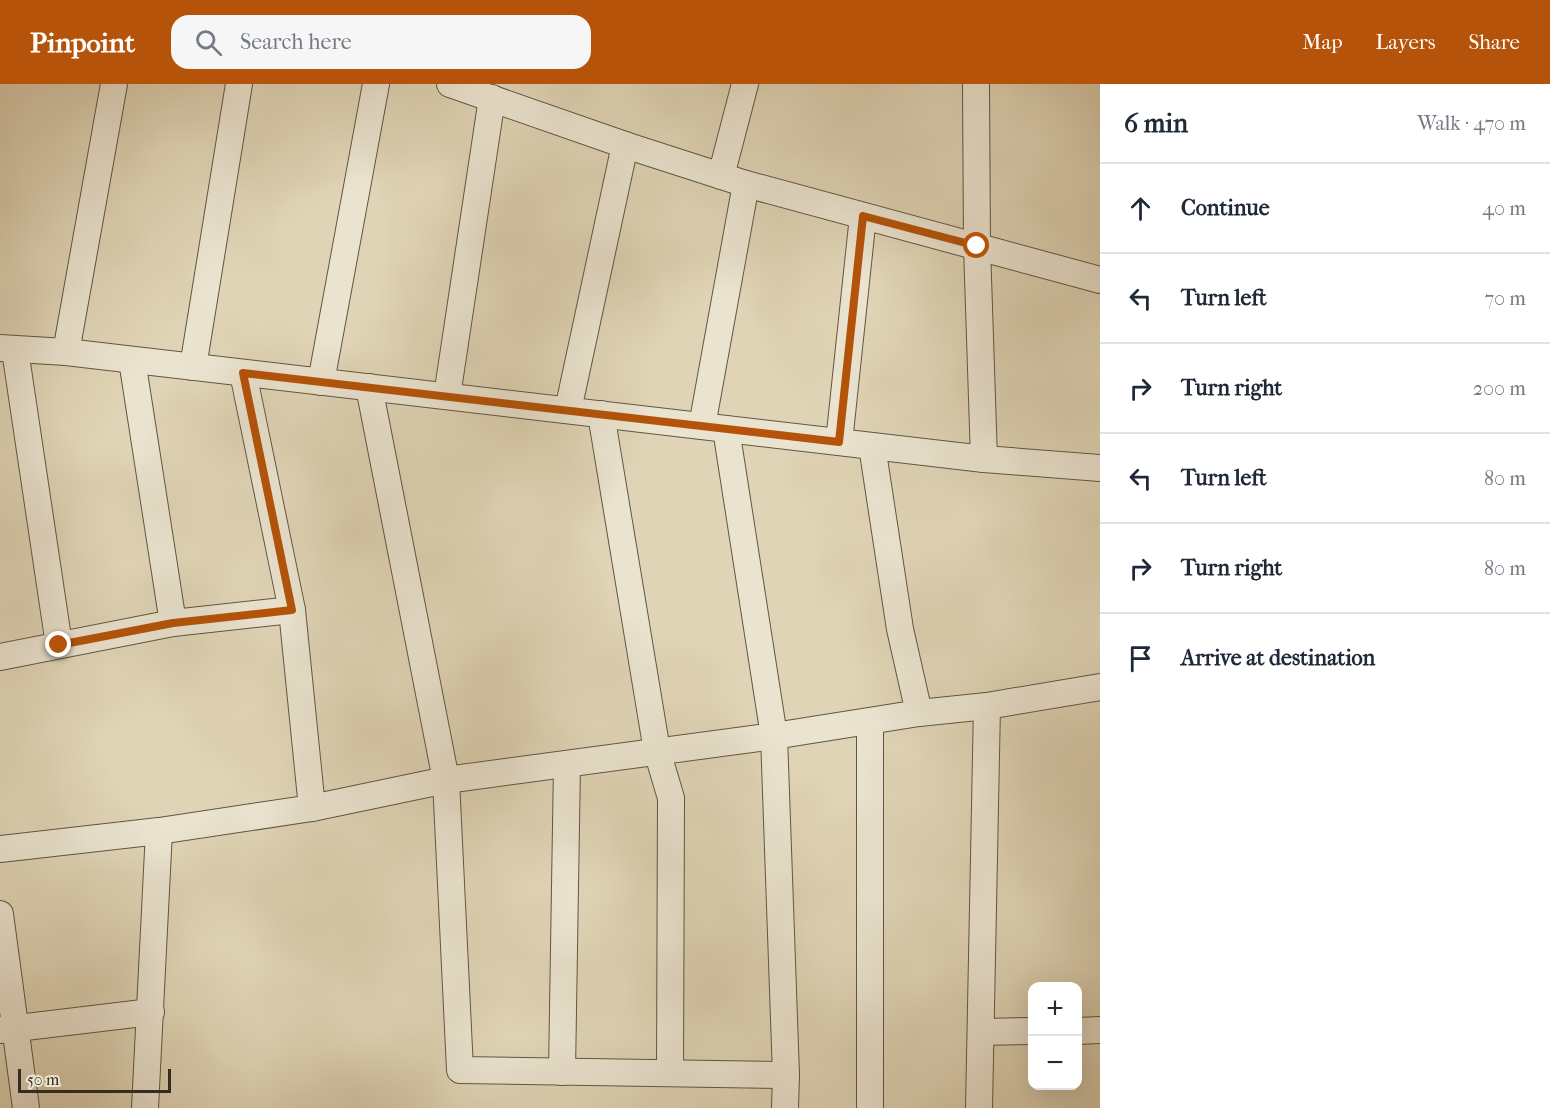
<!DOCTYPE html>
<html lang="en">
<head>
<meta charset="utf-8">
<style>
  :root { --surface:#fff; --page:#f6f6f7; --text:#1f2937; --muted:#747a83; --line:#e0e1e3; --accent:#b45309 }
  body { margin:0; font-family:"IM FELL French Canon",serif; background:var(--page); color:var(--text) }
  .controls { position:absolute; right:18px; bottom:18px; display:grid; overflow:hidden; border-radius:12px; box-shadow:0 6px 24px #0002 }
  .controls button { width:54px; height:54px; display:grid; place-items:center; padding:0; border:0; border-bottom:2px solid var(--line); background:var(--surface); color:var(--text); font:30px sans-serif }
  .scale { position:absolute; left:18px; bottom:15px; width:153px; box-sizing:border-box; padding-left:6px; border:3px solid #362c1f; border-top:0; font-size:16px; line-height:21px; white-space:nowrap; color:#362c1f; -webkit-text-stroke:4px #eae3cf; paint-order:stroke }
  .stop { position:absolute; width:18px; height:18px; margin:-14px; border:4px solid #b45309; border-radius:50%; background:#fff }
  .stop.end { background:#b45309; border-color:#fff; box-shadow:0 2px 6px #0008 }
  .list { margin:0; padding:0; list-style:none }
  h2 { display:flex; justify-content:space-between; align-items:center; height:78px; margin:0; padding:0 24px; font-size:26px }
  h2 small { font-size:20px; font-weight:400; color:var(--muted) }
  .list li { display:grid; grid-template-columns:39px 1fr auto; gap:18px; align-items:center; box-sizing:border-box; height:90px; padding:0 24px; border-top:2px solid var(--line) }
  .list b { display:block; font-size:22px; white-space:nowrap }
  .list em { font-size:20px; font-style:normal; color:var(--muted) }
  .icon { flex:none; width:33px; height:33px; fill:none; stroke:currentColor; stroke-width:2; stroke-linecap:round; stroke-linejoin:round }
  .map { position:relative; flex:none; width:1100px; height:1024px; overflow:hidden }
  header { display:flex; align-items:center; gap:36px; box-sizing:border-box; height:84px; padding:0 30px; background:var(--accent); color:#fff }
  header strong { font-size:28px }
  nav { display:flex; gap:33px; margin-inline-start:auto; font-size:21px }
  .search { width:420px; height:54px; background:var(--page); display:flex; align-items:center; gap:15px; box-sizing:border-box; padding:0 21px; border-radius:18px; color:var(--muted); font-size:22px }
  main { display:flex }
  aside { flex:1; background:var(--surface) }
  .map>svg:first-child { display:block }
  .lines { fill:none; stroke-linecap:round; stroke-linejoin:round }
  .minor-casing { stroke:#605644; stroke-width:28 }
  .minor { stroke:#eae3cf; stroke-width:26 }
  .route { stroke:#b45309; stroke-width:8 }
</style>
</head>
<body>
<header>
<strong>Pinpoint</strong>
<div class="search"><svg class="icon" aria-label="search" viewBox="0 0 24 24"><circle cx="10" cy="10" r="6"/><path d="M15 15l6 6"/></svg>Search here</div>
<nav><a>Map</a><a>Layers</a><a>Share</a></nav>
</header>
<main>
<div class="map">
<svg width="1100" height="1024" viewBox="0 0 1100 1024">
  <rect width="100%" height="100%" fill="#dfd4b5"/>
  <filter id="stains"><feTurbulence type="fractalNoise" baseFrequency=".00333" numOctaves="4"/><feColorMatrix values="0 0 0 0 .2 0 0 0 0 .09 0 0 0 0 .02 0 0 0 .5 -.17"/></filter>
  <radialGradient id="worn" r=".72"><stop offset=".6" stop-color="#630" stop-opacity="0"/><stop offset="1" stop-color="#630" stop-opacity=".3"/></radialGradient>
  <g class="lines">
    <!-- minor casing -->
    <g class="minor-casing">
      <g id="minor">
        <polyline points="450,0 625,61 746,100 1100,196"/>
        <polyline points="976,0 977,163 984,375"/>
        <polyline points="721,92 745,0"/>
        <polyline points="0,264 66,268 984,375 1100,384"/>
        <polyline points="15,266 59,561"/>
        <polyline points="66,268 114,0"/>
        <polyline points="132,276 173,539"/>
        <polyline points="193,283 239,0"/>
        <polyline points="243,289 292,526 312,724"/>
        <polyline points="321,298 376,0"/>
        <polyline points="369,303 446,696 460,986 786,991"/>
        <polyline points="447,312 492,14"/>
        <polyline points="568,326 625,61"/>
        <polyline points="601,330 657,667 671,714 670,989"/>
        <polyline points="702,342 746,100"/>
        <polyline points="726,345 774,652 786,991 785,1024"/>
        <polyline points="839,358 863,132"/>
        <polyline points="872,362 900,545 919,629"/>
        <polyline points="0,573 173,539 292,526"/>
        <polyline points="870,638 870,1024"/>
        <polyline points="0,765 159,747 312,724 446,696 774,652 919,629 987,622 1100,603"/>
        <polyline points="0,830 26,1024"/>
        <polyline points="0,946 151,928"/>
        <polyline points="1078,947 1100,946"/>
        <polyline points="981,948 1032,947"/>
        <polyline points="562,988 567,680"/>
        <polyline points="145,1024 159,747"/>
        <polyline points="979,1024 987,622"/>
      </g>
    </g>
    <!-- minor -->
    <use href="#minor" class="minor"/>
  </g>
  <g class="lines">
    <!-- route -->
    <polyline class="route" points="59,561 173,539 292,526 243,289 839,358 863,132 977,162"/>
  </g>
  <rect width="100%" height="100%" filter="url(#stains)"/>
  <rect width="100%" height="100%" fill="url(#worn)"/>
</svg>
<div class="controls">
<button>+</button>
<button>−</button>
</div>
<div class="scale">50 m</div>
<div class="stop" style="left:977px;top:162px"></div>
<div class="stop end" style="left:59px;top:561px"></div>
</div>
<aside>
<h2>6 min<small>Walk · 470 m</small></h2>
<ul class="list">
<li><svg class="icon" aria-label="ahead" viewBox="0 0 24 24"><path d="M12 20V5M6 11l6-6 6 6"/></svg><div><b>Continue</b></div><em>40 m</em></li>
<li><svg class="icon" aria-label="left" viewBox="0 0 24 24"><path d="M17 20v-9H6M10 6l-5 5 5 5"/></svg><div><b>Turn left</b></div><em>70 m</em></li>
<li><svg class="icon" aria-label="right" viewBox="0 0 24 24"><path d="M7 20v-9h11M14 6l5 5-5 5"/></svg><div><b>Turn right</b></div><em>200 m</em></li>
<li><svg class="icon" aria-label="left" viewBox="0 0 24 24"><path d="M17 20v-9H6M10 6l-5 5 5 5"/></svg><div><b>Turn left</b></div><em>80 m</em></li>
<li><svg class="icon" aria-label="right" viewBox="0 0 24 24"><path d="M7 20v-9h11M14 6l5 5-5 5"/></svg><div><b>Turn right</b></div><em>80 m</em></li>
<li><svg class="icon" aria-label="arrive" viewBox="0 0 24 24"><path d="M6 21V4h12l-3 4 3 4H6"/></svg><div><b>Arrive at destination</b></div></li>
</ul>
</aside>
</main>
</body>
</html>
